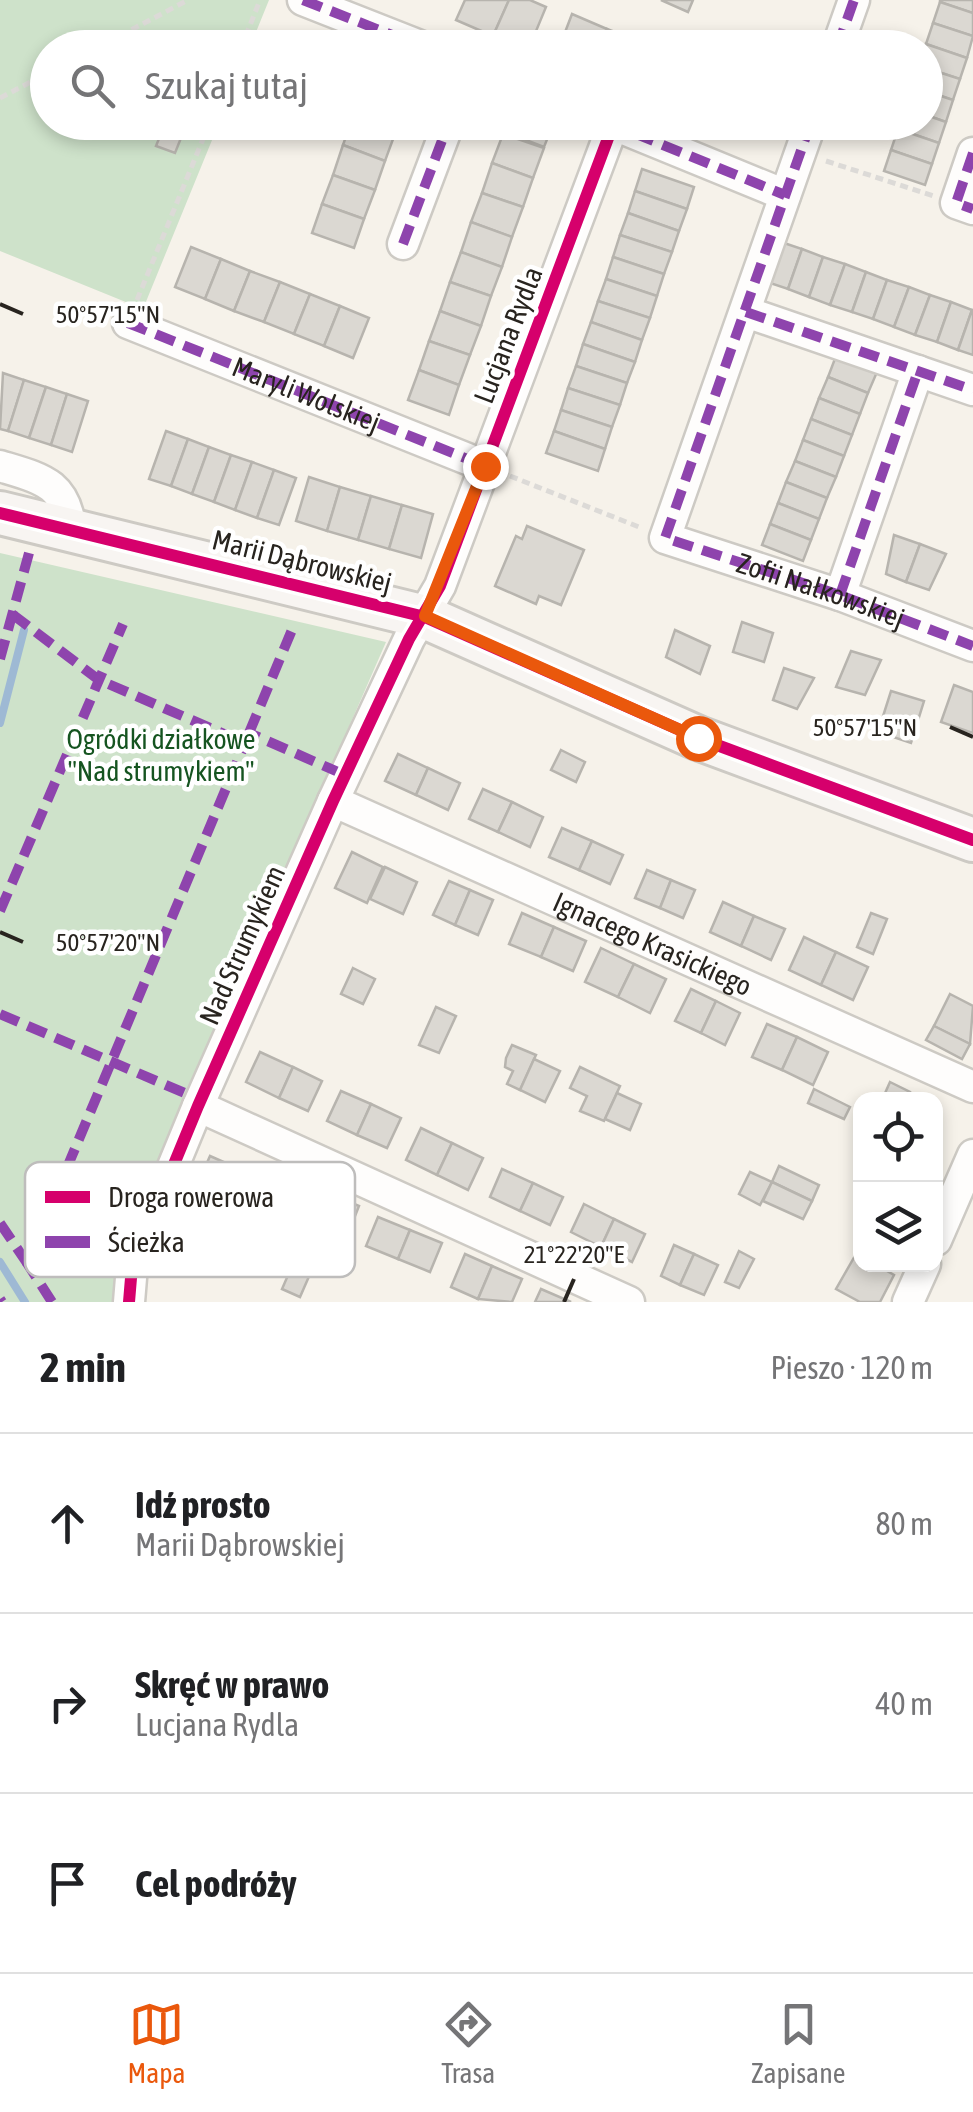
<!DOCTYPE html>
<html lang="pl">
<head>
<meta charset="utf-8">
<style>
  :root { --surface:#fff; --page:#f6f6f6; --text:#202124; --muted:#757577; --line:#e0e0e0; --accent:#ea580c }
  body { margin:0; font-family:"Asap Condensed",sans-serif; background:var(--page); color:var(--text) }
  .controls { position:absolute; right:30px; bottom:30px; display:grid; overflow:hidden; border-radius:20px; box-shadow:0 5px 15px #0003 }
  .controls button { width:90px; height:90px; display:grid; place-items:center; padding:0; border:0; border-bottom:2px solid var(--line); background:var(--surface); color:var(--text); font:50px sans-serif }
  .stop { position:absolute; width:30px; height:30px; margin:-22px; border:8px solid #ea580c; border-radius:50%; background:#fff }
  .stop.end { background:#ea580c; border-color:#fff; box-shadow:0 2px 10px #0008 }
  .list { margin:0; padding:0; list-style:none }
  h2 { display:flex; justify-content:space-between; align-items:center; height:130px; margin:0; padding:0 40px; font-size:42px }
  h2 small { font-size:32px; font-weight:400; color:var(--muted) }
  .list li { display:grid; grid-template-columns:65px 1fr auto; gap:30px; align-items:center; box-sizing:border-box; height:180px; padding:0 40px; border-top:2px solid var(--line) }
  .list b { display:block; font-size:38px; white-space:nowrap }
  .list p { margin:0; font-size:32px; white-space:nowrap; color:var(--muted) }
  .list em { font-size:32px; font-style:normal; color:var(--muted) }
  .icon { flex:none; width:55px; height:55px; fill:none; stroke:currentColor; stroke-width:2; stroke-linecap:round; stroke-linejoin:round }
  .map { position:relative; flex:none; width:973px; height:1302px; overflow:hidden }
  .search { position:absolute; background:var(--surface); box-shadow:0 5px 15px #0003; left:30px; right:30px; top:30px; height:110px; display:flex; align-items:center; gap:25px; box-sizing:border-box; padding:0 35px; border-radius:55px; color:var(--muted); font-size:38px }
  .sheet { height:670px; background:var(--surface) }
  nav { display:flex; justify-content:space-around; align-items:center; box-sizing:border-box; height:140px; border-top:2px solid var(--line); background:var(--surface); font-size:28px; color:var(--muted) }
  nav a { display:grid; justify-items:center; gap:5px }
  nav .on { color:var(--accent) }
  .map>svg:first-child { display:block }
  .green { fill:#cee2ca }
  .lines { fill:none; stroke-linecap:round; stroke-linejoin:round }
  .stream { stroke:#9eb9d4; stroke-width:8 }
  .building { fill:#dbd8d2; stroke:#b7b4ae; stroke-width:2.5 }
  .street-casing { stroke:#cdcac4; stroke-width:35 }
  .secondary-casing { stroke:#cdcac4; stroke-width:48 }
  .path { stroke:#dcdad7; stroke-width:5; stroke-dasharray:8 5; stroke-linecap:butt }
  .street { stroke:#fefdfc; stroke-width:30 }
  .secondary { stroke:#f8f5f2; stroke-width:42 }
  .quiet { stroke:#8e44ad; stroke-width:10; stroke-dasharray:20 10; stroke-linecap:butt }
  .cycleway-casing { stroke:#fff; stroke-width:19 }
  .cycleway { stroke:#d6006c; stroke-width:12 }
  .route { stroke:#ea580c; stroke-width:12 }
  .ticks { fill:none; stroke:#28241f; stroke-width:4 }
  .labels { text-anchor:middle; dominant-baseline:central; stroke-width:9; stroke-linejoin:round; paint-order:stroke }
  .street-label { font-size:28px; fill:#28241f; stroke:#fff }
  .park-label { font-size:28px; fill:#155420; stroke:#fff }
  .key { fill:#fff; stroke:#bebdbc; stroke-width:2.5 }
  .key-label { font-size:28px; fill:#28241f }
  .ticks-label { font-size:25px; text-anchor:middle; fill:#28241f; stroke:#fff; stroke-width:9; stroke-linejoin:round; paint-order:stroke }
</style>
</head>
<body>
<div class="map">
<svg width="973" height="1302" viewBox="0 0 973 1302">
  <rect width="100%" height="100%" fill="#f6f2ea"/>
  <!-- green -->
  <g class="green">
    <polygon points="0,0 269,0 250,47 48,48 48,122 219,123 143,309 0,251"/>
    <polygon points="0,553 386,642 118,1256 118,1302 0,1302"/>
  </g>
  <g class="lines">
    <!-- stream -->
    <g class="stream">
      <polyline points="0,723 24,630"/>
      <polyline points="0,1262 25,1302"/>
    </g>
  </g>
  <!-- building -->
  <g class="building">
    <polygon points="465,0 509,0 493,36 456,20"/>
    <polygon points="509,0 530,0 546,7 529,48 493,36"/>
    <polygon points="661,0 693,0 688,12"/>
    <polygon points="940,0 973,0 973,13 940,2"/>
    <polygon points="940,2 973,13 973,36 933,23"/>
    <polygon points="572,14 607,29 600,48 559,48"/>
    <polygon points="933,23 973,36 967,58 926,44"/>
    <polygon points="607,29 643,43 641,48 600,48"/>
    <polygon points="926,44 967,58 960,79 926,68"/>
    <polygon points="926,68 960,79 953,100 926,91"/>
    <polygon points="926,91 953,100 946,122 926,115"/>
    <polygon points="926,115 946,122 939,143 898,129 900,122 926,122"/>
    <polygon points="351,122 371,122 396,131 385,161 343,145"/>
    <polygon points="500,122 554,122 544,147 497,129"/>
    <polygon points="164,126 183,133 175,153 156,146"/>
    <polygon points="898,129 939,143 932,164 891,150"/>
    <polygon points="503,134 544,148 533,178 492,163"/>
    <polygon points="343,145 385,161 375,190 333,175"/>
    <polygon points="891,150 932,164 925,185 884,171"/>
    <polygon points="492,163 533,178 523,207 482,193"/>
    <polygon points="642,169 694,187 687,209 635,191"/>
    <polygon points="333,175 375,190 364,219 322,204"/>
    <polygon points="635,191 687,209 679,231 628,213"/>
    <polygon points="482,193 523,207 512,237 471,222"/>
    <polygon points="322,204 364,219 354,248 312,233"/>
    <polygon points="628,213 679,231 672,252 620,235"/>
    <polygon points="471,222 512,237 502,267 461,252"/>
    <polygon points="620,235 672,252 664,274 613,257"/>
    <polygon points="781,242 802,249 788,289 767,282"/>
    <polygon points="191,247 221,259 205,299 175,287"/>
    <polygon points="802,249 823,257 809,297 788,289"/>
    <polygon points="461,252 502,267 491,296 450,282"/>
    <polygon points="613,257 664,274 657,296 606,279"/>
    <polygon points="823,257 845,264 830,305 809,297"/>
    <polygon points="221,259 250,271 234,311 205,299"/>
    <polygon points="845,264 866,272 852,312 830,305"/>
    <polygon points="250,271 280,282 264,322 234,311"/>
    <polygon points="866,272 887,280 873,319 852,312"/>
    <polygon points="606,279 657,296 650,318 598,301"/>
    <polygon points="887,280 909,287 894,327 873,319"/>
    <polygon points="280,282 310,294 294,334 264,322"/>
    <polygon points="450,282 491,296 481,326 440,311"/>
    <polygon points="909,287 930,295 915,335 894,327"/>
    <polygon points="310,294 340,306 324,346 294,334"/>
    <polygon points="930,295 951,302 937,342 915,335"/>
    <polygon points="598,301 650,318 642,340 591,322"/>
    <polygon points="951,302 972,310 958,350 937,342"/>
    <polygon points="340,306 369,318 353,358 324,346"/>
    <polygon points="972,310 973,310 973,355 958,350"/>
    <polygon points="440,311 481,326 470,355 429,341"/>
    <polygon points="591,322 642,340 635,362 583,344"/>
    <polygon points="429,341 470,355 459,385 419,370"/>
    <polygon points="583,344 635,362 627,383 576,366"/>
    <polygon points="836,356 877,372 868,393 828,377"/>
    <polygon points="576,366 627,383 620,405 568,388"/>
    <polygon points="419,370 459,385 449,415 408,400"/>
    <polygon points="3,373 24,380 8,431 0,429"/>
    <polygon points="828,377 868,393 860,414 819,398"/>
    <polygon points="24,380 46,387 29,438 8,431"/>
    <polygon points="46,387 67,394 51,445 29,438"/>
    <polygon points="568,388 620,405 612,427 561,410"/>
    <polygon points="67,394 88,401 72,452 51,445"/>
    <polygon points="819,398 860,414 852,435 811,419"/>
    <polygon points="561,410 612,427 605,449 554,431"/>
    <polygon points="811,419 852,435 844,456 803,440"/>
    <polygon points="166,431 188,439 171,486 149,479"/>
    <polygon points="554,431 605,449 598,471 546,453"/>
    <polygon points="188,439 209,447 192,494 171,486"/>
    <polygon points="803,440 844,456 836,477 795,461"/>
    <polygon points="209,447 231,455 214,502 192,494"/>
    <polygon points="231,455 252,462 235,510 214,502"/>
    <polygon points="795,461 836,477 827,498 786,482"/>
    <polygon points="252,462 274,470 257,518 235,510"/>
    <polygon points="274,470 296,478 279,525 257,518"/>
    <polygon points="309,477 340,487 327,531 296,521"/>
    <polygon points="786,482 827,498 819,519 778,503"/>
    <polygon points="340,487 371,496 358,540 327,531"/>
    <polygon points="371,496 402,505 389,549 358,540"/>
    <polygon points="778,503 819,519 811,540 770,524"/>
    <polygon points="402,505 433,514 421,558 389,549"/>
    <polygon points="770,524 811,540 803,561 762,545"/>
    <polygon points="527,526 584,550 561,605 539,596 536,604 495,586 516,536 522,539"/>
    <polygon points="894,535 920,544 906,582 886,574"/>
    <polygon points="920,544 946,554 929,590 906,582"/>
    <polygon points="742,622 773,633 764,662 733,652"/>
    <polygon points="675,630 710,646 700,674 666,657"/>
    <polygon points="851,651 881,660 865,695 836,687"/>
    <polygon points="784,668 814,678 797,709 773,700"/>
    <polygon points="954,685 973,692 973,733 941,722"/>
    <polygon points="891,691 924,701 911,743 878,732"/>
    <polygon points="561,750 585,762 576,782 551,770"/>
    <polygon points="398,754 428,768 416,795 385,781"/>
    <polygon points="428,768 460,783 448,810 416,795"/>
    <polygon points="483,789 512,802 498,832 469,819"/>
    <polygon points="512,802 543,817 530,847 498,832"/>
    <polygon points="562,828 592,841 579,870 549,857"/>
    <polygon points="592,841 623,855 610,884 579,870"/>
    <polygon points="352,852 383,867 367,903 335,888"/>
    <polygon points="385,867 417,882 403,914 370,899"/>
    <polygon points="647,870 671,880 660,908 635,898"/>
    <polygon points="671,880 695,890 683,918 660,908"/>
    <polygon points="449,881 470,890 455,925 433,915"/>
    <polygon points="470,890 493,900 478,935 455,925"/>
    <polygon points="723,902 754,916 741,946 710,932"/>
    <polygon points="522,913 554,927 541,957 509,944"/>
    <polygon points="871,913 887,919 873,954 857,947"/>
    <polygon points="754,916 785,929 771,960 741,946"/>
    <polygon points="554,927 586,941 573,971 541,957"/>
    <polygon points="804,937 836,952 821,985 789,970"/>
    <polygon points="601,948 634,964 618,997 585,982"/>
    <polygon points="836,952 868,967 853,1000 821,985"/>
    <polygon points="634,964 666,979 650,1013 618,997"/>
    <polygon points="353,968 375,979 363,1004 341,994"/>
    <polygon points="691,989 716,1001 701,1033 675,1021"/>
    <polygon points="950,994 973,1006 970,1044 934,1026"/>
    <polygon points="716,1001 740,1013 725,1045 701,1033"/>
    <polygon points="436,1007 456,1016 439,1053 419,1045"/>
    <polygon points="767,1024 797,1037 782,1070 752,1057"/>
    <polygon points="934,1026 970,1044 962,1059 926,1040"/>
    <polygon points="797,1037 828,1052 813,1085 782,1070"/>
    <polygon points="512,1045 536,1055 520,1090 507,1084 513,1071 505,1067 506,1058"/>
    <polygon points="260,1052 293,1067 279,1098 246,1082"/>
    <polygon points="534,1059 560,1071 545,1102 520,1090"/>
    <polygon points="293,1067 322,1081 308,1111 279,1098"/>
    <polygon points="580,1067 620,1086 604,1121 580,1111 587,1096 570,1088"/>
    <polygon points="890,1082 910,1092 908,1100 882,1100"/>
    <polygon points="814,1089 850,1107 844,1119 808,1103"/>
    <polygon points="341,1091 371,1104 357,1135 327,1121"/>
    <polygon points="617,1093 641,1104 630,1130 605,1119"/>
    <polygon points="371,1104 401,1118 387,1148 357,1135"/>
    <polygon points="421,1128 452,1143 437,1175 406,1160"/>
    <polygon points="452,1143 483,1158 468,1190 437,1175"/>
    <polygon points="210,1156 244,1171 230,1203 196,1188"/>
    <polygon points="779,1166 819,1185 812,1201 772,1182"/>
    <polygon points="502,1169 533,1183 520,1211 490,1197"/>
    <polygon points="750,1172 772,1182 760,1205 739,1194"/>
    <polygon points="772,1182 812,1201 803,1219 763,1201"/>
    <polygon points="533,1183 563,1197 550,1225 520,1211"/>
    <polygon points="328,1193 359,1206 348,1234 317,1222"/>
    <polygon points="584,1204 614,1219 601,1247 571,1232"/>
    <polygon points="378,1217 410,1230 398,1259 366,1246"/>
    <polygon points="614,1219 645,1234 632,1262 601,1247"/>
    <polygon points="410,1230 442,1243 430,1272 398,1259"/>
    <polygon points="674,1245 694,1254 680,1285 661,1276"/>
    <polygon points="299,1250 317,1258 300,1297 282,1289"/>
    <polygon points="739,1251 754,1259 739,1288 725,1282"/>
    <polygon points="465,1254 492,1266 478,1299 451,1287"/>
    <polygon points="694,1254 718,1265 704,1295 680,1285"/>
    <polygon points="856,1254 860,1264 875,1264 894,1275 880,1302 860,1302 836,1289"/>
    <polygon points="492,1266 522,1279 512,1302 478,1299"/>
    <polygon points="541,1289 571,1302 535,1302"/>
  </g>
  <g class="lines">
    <!-- street casing -->
    <g class="street-casing">
      <g id="street">
        <polyline points="303,0 425,48"/>
        <polyline points="837,48 854,0"/>
        <polyline points="607,122 785,195"/>
        <polyline points="811,122 665,538 840,595 973,646"/>
        <polyline points="973,153 956,203 973,209"/>
        <polyline points="403,244 449,122"/>
        <polyline points="746,312 973,390"/>
        <path id="s1" d="M128,323L485,466"/>
        <path d="M0,466C43,479 66,483 71,531"/>
        <polyline points="840,595 918,371"/>
        <path id="s2" d="M333,801L973,1087"/>
        <polyline points="198,1106 629,1302"/>
        <polyline points="936,1240 973,1155"/>
        <polyline points="129,1302 132,1266 198,1106 333,801 409,639 440,586 613,125"/>
        <polyline points="908,1302 925,1264"/>
      </g>
    </g>
    <!-- secondary casing -->
    <g class="secondary-casing">
      <polyline id="secondary" points="0,513 425,617 698,738 973,840"/>
    </g>
    <!-- path -->
    <g class="path">
      <polyline points="97,48 188,0"/>
      <polyline points="241,48 260,0"/>
      <polyline points="0,98 48,73"/>
      <polyline points="826,161 934,196"/>
      <polyline points="137,300 210,122"/>
      <polyline points="510,476 639,527"/>
    </g>
    <!-- street -->
    <use href="#street" class="street"/>
    <!-- secondary -->
    <use href="#secondary" class="secondary"/>
    <!-- quiet -->
    <g class="quiet">
      <polyline points="303,0 425,48"/>
      <polyline points="837,48 854,0"/>
      <polyline points="607,122 785,195"/>
      <path id="s3" d="M811,122L665,538L840,595L973,646"/>
      <polyline points="973,153 956,203 973,209"/>
      <polyline points="403,244 449,122"/>
      <polyline points="746,312 973,390"/>
      <polyline points="128,323 485,466"/>
      <polyline points="840,595 918,371"/>
      <polyline points="12,614 99,680 245,743 249,733 345,775"/>
      <polyline points="0,659 29,553"/>
      <polyline points="249,733 294,625"/>
      <polyline points="0,911 123,624"/>
      <polyline points="0,1014 201,1100"/>
      <polyline points="0,1223 27,1263"/>
      <polyline points="0,1299 2,1302"/>
      <polyline points="52,1302 27,1263 245,743"/>
    </g>
    <!-- cycleway casing -->
    <g class="cycleway-casing">
      <g id="cycleway">
        <polyline points="0,513 425,617 698,738 973,840"/>
        <polyline points="129,1302 132,1266 198,1106 333,801 409,639 440,586 613,125"/>
      </g>
    </g>
    <!-- cycleway -->
    <use href="#cycleway" class="cycleway"/>
  </g>
  <g class="lines">
    <!-- route -->
    <polyline class="route" points="485,466 425,616 698,738"/>
  </g>
  <!-- ticks -->
  <path class="ticks" d="M0,304L23,314M950,727L973,737M0,932L23,942M564,1302L574,1279"/>
  <g class="labels">
    <!-- street labels -->
    <g class="street-label">
      <text transform="translate(508 335) rotate(-69)">Lucjana Rydla</text>
      <text stroke="none"><textPath href="#s1" startOffset="192">Maryli Wolskiej</textPath></text>
      <text transform="translate(302 561) rotate(14)">Marii Dąbrowskiej</text>
      <text stroke="none"><textPath href="#s3" startOffset="605">Zofii Nałkowskiej</textPath></text>
      <text stroke="none"><textPath href="#s2" startOffset="350">Ignacego Krasickiego</textPath></text>
      <text transform="translate(242 945) rotate(-66)">Nad Strumykiem</text>
    </g>
    <!-- park labels -->
    <g class="park-label">
      <text x="161" y="739">Ogródki działkowe<tspan x="161" dy="32">"Nad strumykiem"</tspan></text>
    </g>
  </g>
  <!-- legend -->
  <rect x="25" y="1162" width="330" height="115" rx="15" class="key"/>
  <rect x="45" y="1191" width="45" height="12" fill="#d6006c"/>
  <rect x="45" y="1236" width="45" height="12" fill="#8e44ad"/>
  <g class="key-label">
    <text x="108" y="1207">Droga rowerowa</text>
    <text x="108" y="1252">Ścieżka</text>
  </g>
  <g class="ticks-label">
    <text x="108" y="323">50°57'15"N</text>
    <text x="865" y="736">50°57'15"N</text>
    <text x="108" y="951">50°57'20"N</text>
    <text x="574" y="1263">21°22'20"E</text>
  </g>
</svg>
<div class="controls">
<button><svg class="icon" aria-label="locate" viewBox="0 0 24 24"><circle cx="12" cy="12" r="6"/><path d="M12 2v4M12 18v4M2 12h4M18 12h4"/></svg></button>
<button><svg class="icon" aria-label="layers" viewBox="0 0 24 24"><path d="M12 4l9 5-9 5-9-5zM3 14l9 5 9-5"/></svg></button>
</div>
<div class="stop" style="left:698px;top:738px"></div>
<div class="stop end" style="left:485px;top:466px"></div>
<div class="search"><svg class="icon" aria-label="search" viewBox="0 0 24 24"><circle cx="10" cy="10" r="6"/><path d="M15 15l6 6"/></svg>Szukaj tutaj</div>
</div>
<section class="sheet">
<h2>2 min<small>Pieszo · 120 m</small></h2>
<ul class="list">
<li><svg class="icon" aria-label="ahead" viewBox="0 0 24 24"><path d="M12 20V5M6 11l6-6 6 6"/></svg><div><b>Idź prosto</b><p>Marii Dąbrowskiej</p></div><em>80 m</em></li>
<li><svg class="icon" aria-label="right" viewBox="0 0 24 24"><path d="M7 20v-9h11M14 6l5 5-5 5"/></svg><div><b>Skręć w prawo</b><p>Lucjana Rydla</p></div><em>40 m</em></li>
<li><svg class="icon" aria-label="arrive" viewBox="0 0 24 24"><path d="M6 21V4h12l-3 4 3 4H6"/></svg><div><b>Cel podróży</b></div></li>
</ul>
</section>
<nav>
<a class="on"><svg class="icon" aria-label="map" viewBox="0 0 24 24"><path d="M3 6l6-2 6 2 6-2v14l-6 2-6-2-6 2zM9 4v14M15 6v14"/></svg>Mapa</a>
<a><svg class="icon" aria-label="directions" viewBox="0 0 24 24"><path d="M12 3l9 9-9 9-9-9zM9 14v-3h6M13 9l2 2-2 2"/></svg>Trasa</a>
<a><svg class="icon" aria-label="saved" viewBox="0 0 24 24"><path d="M7 4h10v16l-5-4-5 4z"/></svg>Zapisane</a>
</nav>
</body>
</html>
